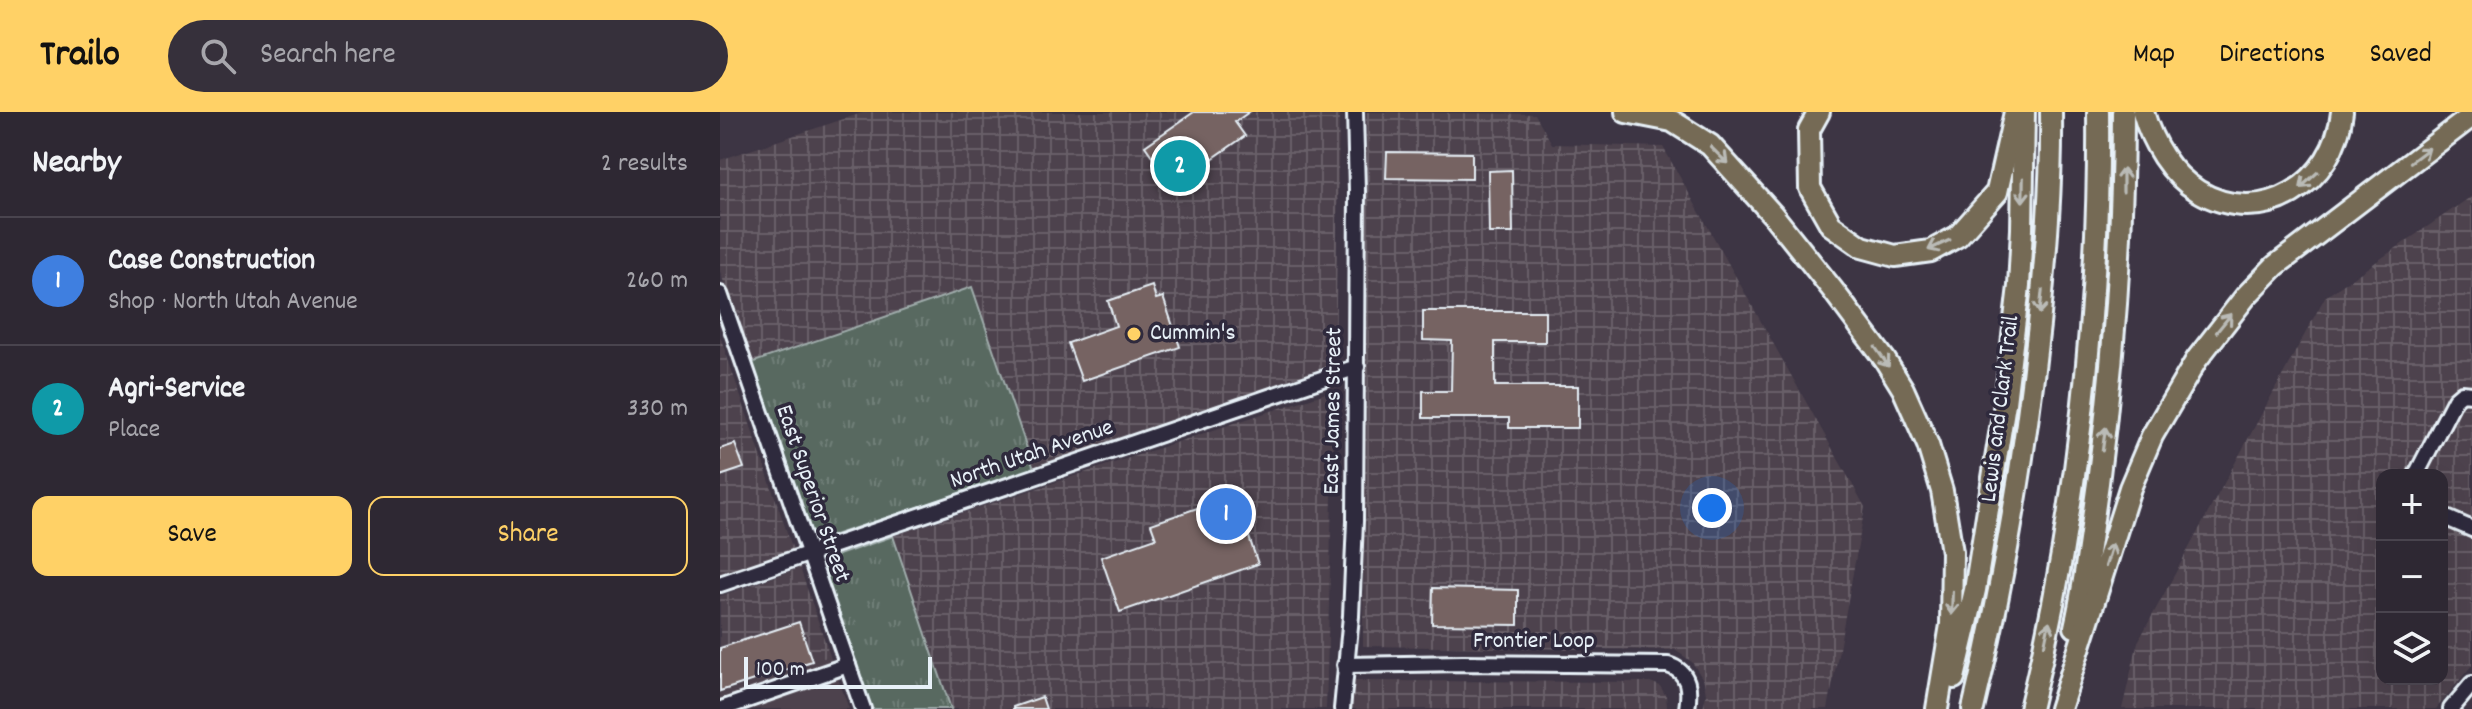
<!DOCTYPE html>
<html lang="en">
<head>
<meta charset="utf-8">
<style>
  :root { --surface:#2e2833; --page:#36303b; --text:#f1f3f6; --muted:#a7a6ac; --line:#49444e; --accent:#ffd166 }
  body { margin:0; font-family:Dekko,sans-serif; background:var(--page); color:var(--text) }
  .controls { position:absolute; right:24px; bottom:24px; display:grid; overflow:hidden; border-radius:16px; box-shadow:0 8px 32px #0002 }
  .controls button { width:72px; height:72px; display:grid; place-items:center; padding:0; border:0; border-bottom:2px solid var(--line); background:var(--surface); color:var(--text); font:40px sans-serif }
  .scale { position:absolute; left:24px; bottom:20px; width:188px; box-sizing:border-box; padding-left:8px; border:4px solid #e8f1f8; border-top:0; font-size:22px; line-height:28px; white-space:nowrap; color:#e8f1f8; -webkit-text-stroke:6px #2f2a3d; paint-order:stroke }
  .you { position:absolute; left:992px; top:396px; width:28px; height:28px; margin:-20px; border:6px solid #fff; border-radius:50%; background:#1a73e8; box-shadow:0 0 0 12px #1a73e833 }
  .badge { display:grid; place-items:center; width:52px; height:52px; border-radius:50%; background:var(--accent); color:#fff; font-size:26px; font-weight:700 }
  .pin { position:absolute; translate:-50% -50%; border:4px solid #fff; box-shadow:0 2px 8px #0006 }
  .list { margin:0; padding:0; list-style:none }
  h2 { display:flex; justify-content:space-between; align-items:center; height:104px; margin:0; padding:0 32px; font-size:34px }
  h2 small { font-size:26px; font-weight:400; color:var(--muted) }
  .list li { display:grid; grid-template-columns:52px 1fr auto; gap:24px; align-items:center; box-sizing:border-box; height:128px; padding:0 32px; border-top:2px solid var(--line) }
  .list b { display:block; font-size:30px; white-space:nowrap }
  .list p { margin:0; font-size:26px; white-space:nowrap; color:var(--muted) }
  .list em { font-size:26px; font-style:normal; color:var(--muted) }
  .actions { display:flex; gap:16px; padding:24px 32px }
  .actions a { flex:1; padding:18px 0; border:2px solid var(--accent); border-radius:16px; text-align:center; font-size:28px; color:var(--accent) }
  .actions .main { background:var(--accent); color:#111 }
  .icon { flex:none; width:44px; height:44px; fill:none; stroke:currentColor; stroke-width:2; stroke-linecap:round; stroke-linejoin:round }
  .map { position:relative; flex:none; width:1752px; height:597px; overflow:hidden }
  header { display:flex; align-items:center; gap:48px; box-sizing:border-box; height:112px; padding:0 40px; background:var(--accent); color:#111 }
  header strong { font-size:38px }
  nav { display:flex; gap:44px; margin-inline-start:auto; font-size:28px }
  .search { width:560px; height:72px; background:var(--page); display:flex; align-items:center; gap:20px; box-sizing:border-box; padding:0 28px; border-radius:44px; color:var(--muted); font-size:30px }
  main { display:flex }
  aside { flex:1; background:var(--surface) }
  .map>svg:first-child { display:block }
  .built { fill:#4e434d }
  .industrial { fill:url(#industrial-grid); fill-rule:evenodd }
  .grass { fill:url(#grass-tufts); stroke:#a0adac; stroke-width:2 }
  .building { fill:#766362; stroke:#e8f1f8; stroke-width:2 }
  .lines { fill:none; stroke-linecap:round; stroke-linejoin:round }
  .minor-casing { stroke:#e8f1f8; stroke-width:20 }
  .highway-casing { stroke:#e8f1f8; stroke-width:26 }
  .minor { stroke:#2f2a3d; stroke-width:14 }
  .highway { stroke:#756a55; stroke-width:20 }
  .oneway { stroke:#babbb7 }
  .poi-dot { fill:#ffd166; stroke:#2f2a3d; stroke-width:3 }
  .labels { text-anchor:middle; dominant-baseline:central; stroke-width:7; stroke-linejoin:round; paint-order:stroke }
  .poi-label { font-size:24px; fill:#e8f1f8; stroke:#2f2a3d; text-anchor:start }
  .street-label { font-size:24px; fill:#e8f1f8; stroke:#2f2a3d }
</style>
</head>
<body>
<header>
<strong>Trailo</strong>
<div class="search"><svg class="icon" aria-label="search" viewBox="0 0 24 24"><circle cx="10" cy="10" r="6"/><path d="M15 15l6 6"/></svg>Search here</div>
<nav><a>Map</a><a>Directions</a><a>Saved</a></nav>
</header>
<main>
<aside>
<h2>Nearby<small>2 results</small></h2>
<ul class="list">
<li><span class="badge" style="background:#3f7fe0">1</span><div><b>Case Construction</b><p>Shop · North Utah Avenue</p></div><em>260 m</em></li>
<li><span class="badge" style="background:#0f9aa8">2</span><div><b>Agri-Service</b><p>Place</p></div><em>330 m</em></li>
</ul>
<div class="actions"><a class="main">Save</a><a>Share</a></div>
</aside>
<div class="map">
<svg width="1752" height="597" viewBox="0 0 1752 597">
  <defs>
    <pattern id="industrial-grid" width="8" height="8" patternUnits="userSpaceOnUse" patternTransform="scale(2)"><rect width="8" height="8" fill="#4e434d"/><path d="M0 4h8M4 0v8" fill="none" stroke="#685f67"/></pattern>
    <pattern id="grass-tufts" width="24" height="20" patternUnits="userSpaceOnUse" patternTransform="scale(2)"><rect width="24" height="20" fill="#586961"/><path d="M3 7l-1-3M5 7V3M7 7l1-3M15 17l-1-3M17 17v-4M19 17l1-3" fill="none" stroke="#707f78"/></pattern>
  </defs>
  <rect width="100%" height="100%" fill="#3d3544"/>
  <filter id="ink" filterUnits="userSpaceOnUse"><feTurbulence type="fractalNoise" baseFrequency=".0125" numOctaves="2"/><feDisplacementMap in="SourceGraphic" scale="16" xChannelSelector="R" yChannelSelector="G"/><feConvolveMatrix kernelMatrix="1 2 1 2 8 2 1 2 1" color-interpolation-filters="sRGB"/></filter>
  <g filter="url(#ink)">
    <!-- built -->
    <polygon class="built" points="110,544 129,597 0,597 0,581"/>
    <!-- industrial -->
    <g class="industrial">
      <polygon points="145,0 619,0 615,252 314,357 252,175 31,251 0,159 0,48"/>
      <polygon points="646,0 815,2 832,32 943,35 1145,395 1108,597 983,597 986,583 984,569 972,550 955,538 643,534"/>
      <path d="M1752,84V553L1716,597H1402L1418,530L1605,185ZM1662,363H1722V567H1662Z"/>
      <polygon points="0,224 73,438 0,463"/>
      <polygon points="615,278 606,597 231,597 173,424"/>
      <polygon points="80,456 110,544 0,581 0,484"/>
      <polygon points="633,569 930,570 940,574 946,584 947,594 947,597 630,597 630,580"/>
    </g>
    <!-- grass -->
    <g class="grass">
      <polygon points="252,175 314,357 108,425 90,422 31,251"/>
      <polygon points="173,424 231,597 150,597 103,458 107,447"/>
    </g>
    <!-- building -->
    <g class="building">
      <polygon points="474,0 529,0 515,10 525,24 453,74 425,34"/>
      <polygon points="667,40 752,41 752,67 666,66"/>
      <polygon points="792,58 793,121 769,121 768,59"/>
      <polygon points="432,174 436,187 443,185 460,235 362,269 348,231 396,214 388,189"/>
      <polygon points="703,199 825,199 825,230 775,230 775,274 858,274 858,316 789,316 789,306 703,306 703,279 731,279 732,229 703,228"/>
      <polygon points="15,332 24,356 0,364 0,337"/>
      <polygon points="515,383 538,452 400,500 381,445 436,426 431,412"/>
      <polygon points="713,476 798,478 798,513 712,512"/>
      <polygon points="79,510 92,549 0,579 0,536"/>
      <polygon points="322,585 326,597 293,597 293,595"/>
    </g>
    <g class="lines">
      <!-- minor casing -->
      <g class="minor-casing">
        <g id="minor">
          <polyline points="0,182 143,597"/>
          <polyline points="1696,363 1735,287 1742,281 1752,282"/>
          <polyline points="1722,404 1752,417"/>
          <polyline points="0,472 637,255"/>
          <path d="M625,553L743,551L948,553C970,560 970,578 967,597"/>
          <polyline points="1,597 128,553"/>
          <polyline points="622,597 631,504 635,409 637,79 635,0"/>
          <polyline points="1731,597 1752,572"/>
        </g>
      </g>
      <!-- highway casing -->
      <g class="highway-casing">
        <g id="highway">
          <polyline points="906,0 952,9 990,33 1053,103 1112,177 1165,248 1183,277 1208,333 1222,379 1232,440 1231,513 1217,597"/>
          <polyline points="1099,0 1089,18 1090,76 1111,113 1142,135 1175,144 1211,139 1238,124 1277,80 1295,0"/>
          <path d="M1423,0C1432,31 1450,62 1478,79C1543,118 1615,71 1622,0"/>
          <path d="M1355,515C1366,467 1371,419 1378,371C1394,247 1403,124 1403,0"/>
          <polyline points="1234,566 1255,478 1285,291 1299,174 1302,117 1304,0"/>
          <path d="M1253,597C1284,470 1305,343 1319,213C1326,142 1332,71 1331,0"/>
          <path d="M1310,597C1356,409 1380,193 1378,0"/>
          <polyline points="1340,597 1410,376 1432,324 1477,247 1526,184 1555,154 1752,4"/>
        </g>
      </g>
      <!-- minor -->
      <use href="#minor" class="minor"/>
      <!-- highway -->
      <use href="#highway" class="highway"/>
    </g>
    <!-- one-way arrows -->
    <defs><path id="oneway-shaft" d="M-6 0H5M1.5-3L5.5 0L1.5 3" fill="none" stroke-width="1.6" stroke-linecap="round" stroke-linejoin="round" transform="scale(2)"/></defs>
    <g class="oneway">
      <use href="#oneway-shaft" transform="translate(999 43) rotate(45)"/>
      <use href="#oneway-shaft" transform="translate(1700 43) rotate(-37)"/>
      <use href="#oneway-shaft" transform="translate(1403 68) rotate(-90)"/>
      <use href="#oneway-shaft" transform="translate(1589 68) rotate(138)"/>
      <use href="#oneway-shaft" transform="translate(1303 78) rotate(91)"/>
      <use href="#oneway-shaft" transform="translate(1219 133) rotate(155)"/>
      <use href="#oneway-shaft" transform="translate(1321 190) rotate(96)"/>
      <use href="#oneway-shaft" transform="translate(1504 211) rotate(-51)"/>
      <use href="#oneway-shaft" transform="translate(1162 245) rotate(55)"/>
      <use href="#oneway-shaft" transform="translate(1384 327) rotate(-82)"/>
      <use href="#oneway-shaft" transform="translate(1389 443) rotate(-73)"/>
      <use href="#oneway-shaft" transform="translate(1232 491) rotate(92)"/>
      <use href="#oneway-shaft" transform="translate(1327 521) rotate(-78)"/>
    </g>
  </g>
  <!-- markers -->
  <circle class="poi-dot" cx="414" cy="222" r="8"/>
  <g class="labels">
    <!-- poi labels -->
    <g class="poi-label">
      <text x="430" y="222">Cummin's</text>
    </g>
    <!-- street labels -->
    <g class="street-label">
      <text transform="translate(1281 297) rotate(-83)">Lewis and Clark Trail</text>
      <text transform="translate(614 299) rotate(-89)">East James Street</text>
      <text transform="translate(312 343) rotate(-19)">North Utah Avenue</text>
      <text transform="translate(92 382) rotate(71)">East Superior Street</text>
      <text x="814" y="530">Frontier Loop</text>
    </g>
  </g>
</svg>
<div class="controls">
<button>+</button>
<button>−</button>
<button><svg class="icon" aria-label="layers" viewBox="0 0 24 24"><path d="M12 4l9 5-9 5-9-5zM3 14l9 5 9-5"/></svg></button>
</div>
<div class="scale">100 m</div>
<div class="you"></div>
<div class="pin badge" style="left:506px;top:402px;background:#3f7fe0">1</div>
<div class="pin badge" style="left:460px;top:54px;background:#0f9aa8">2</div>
</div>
</main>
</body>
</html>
